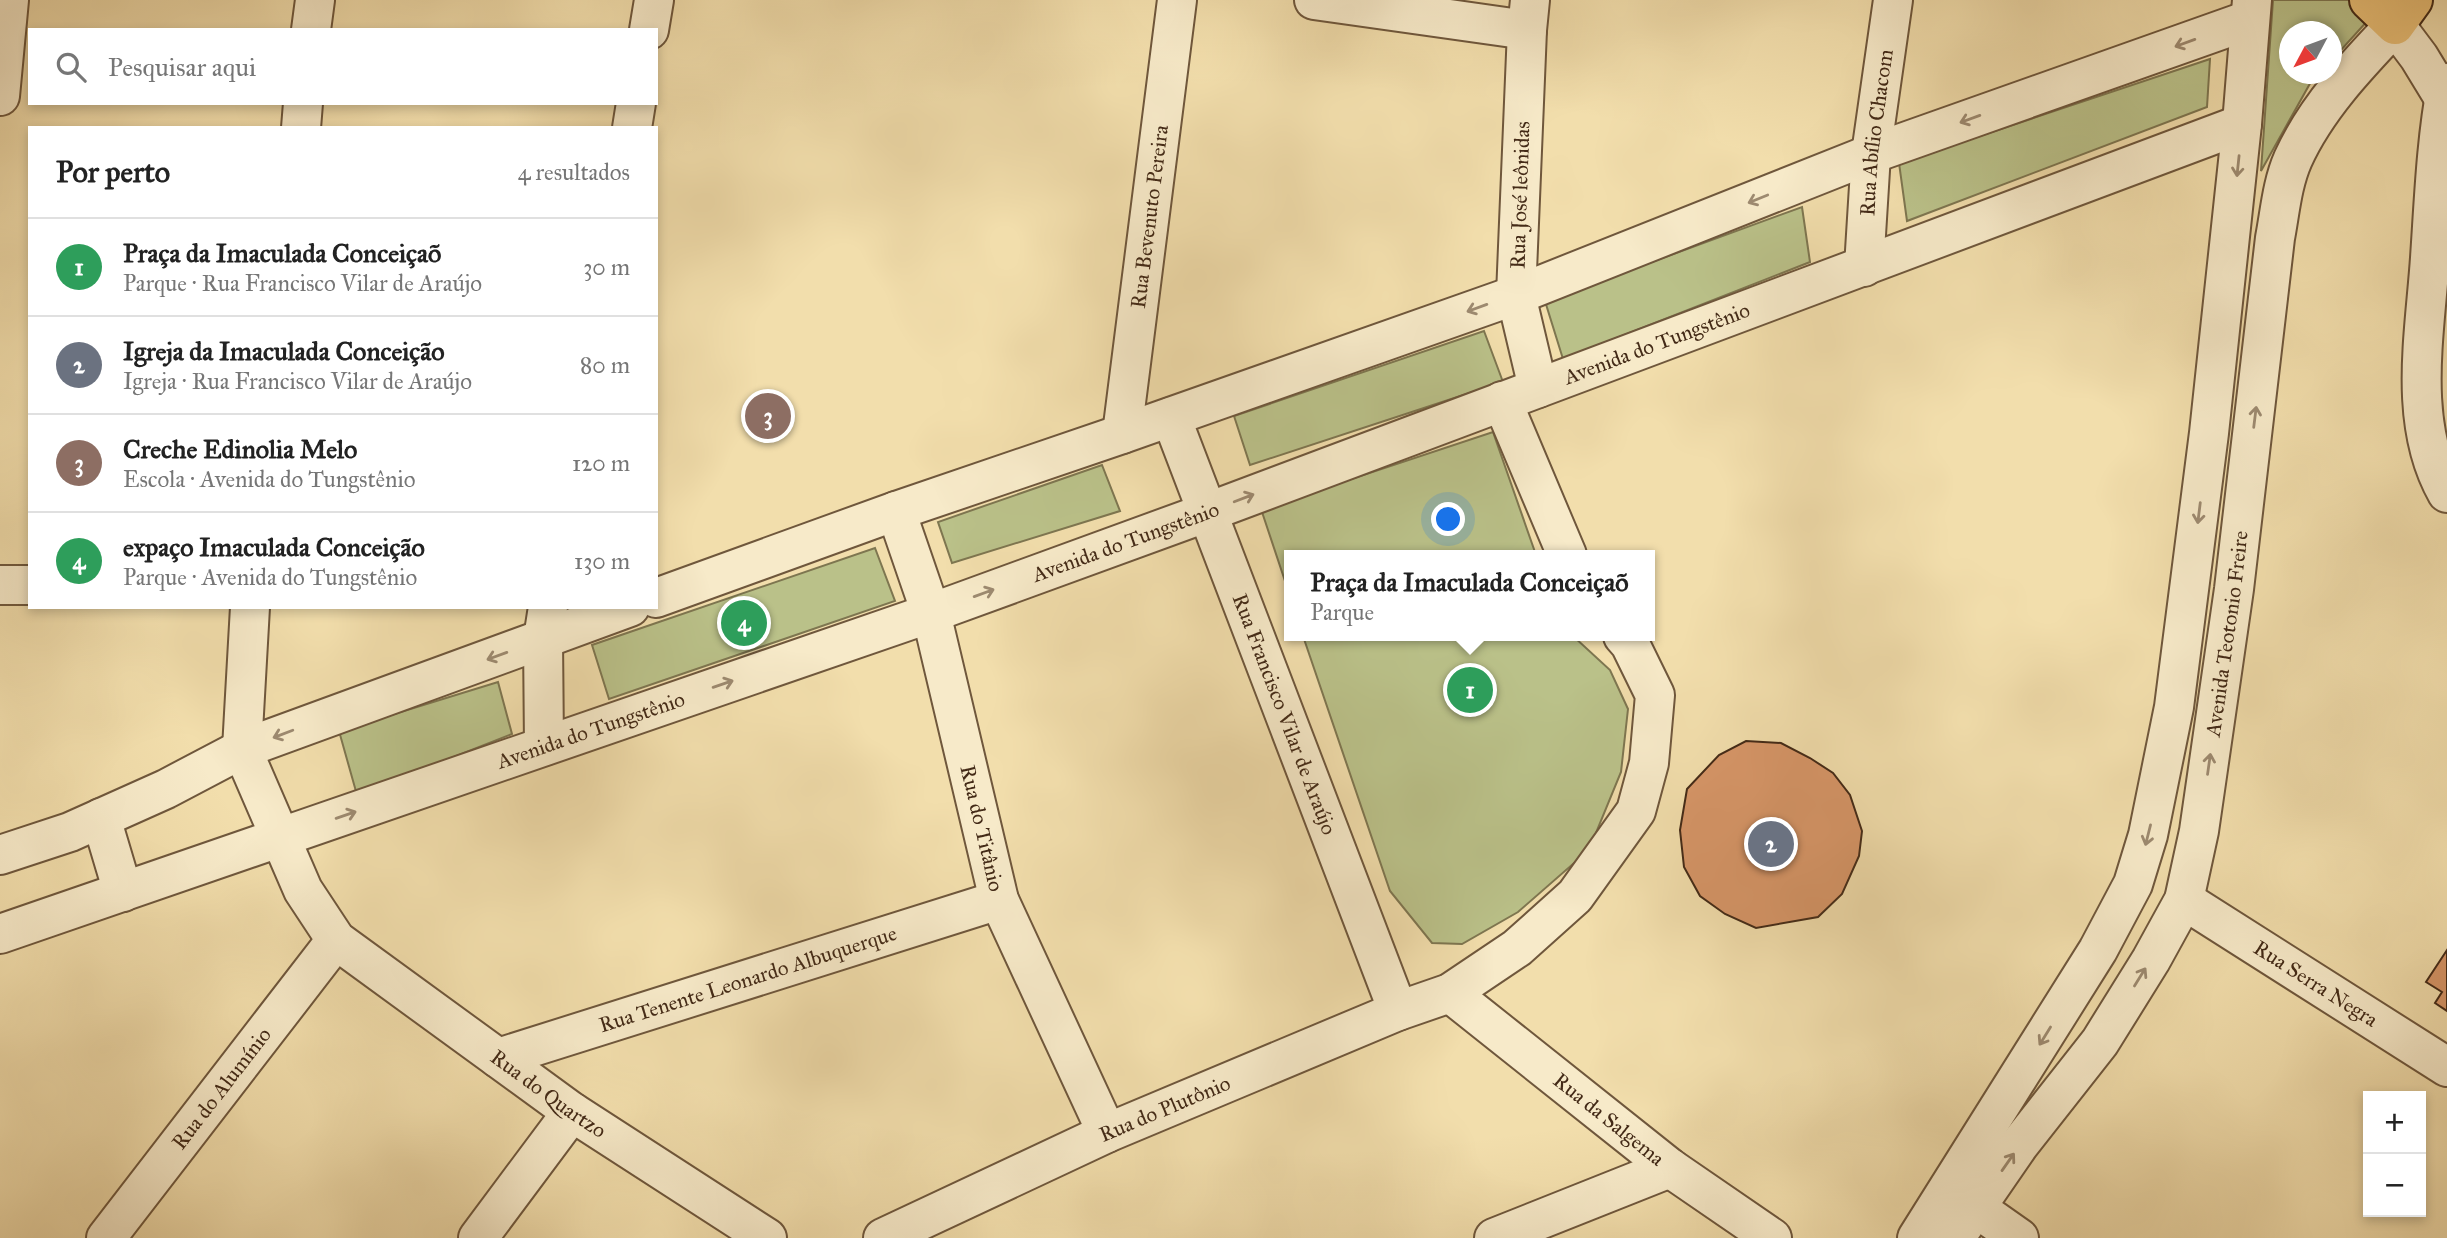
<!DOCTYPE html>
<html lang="pt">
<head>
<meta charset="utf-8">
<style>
  :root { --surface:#fff; --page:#f6f6f6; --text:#222; --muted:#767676; --line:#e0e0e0; --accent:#b45309 }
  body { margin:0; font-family:"IM FELL Great Primer",serif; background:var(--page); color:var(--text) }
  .controls { position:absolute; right:21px; bottom:21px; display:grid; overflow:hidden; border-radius:0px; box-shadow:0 4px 10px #0003 }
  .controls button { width:63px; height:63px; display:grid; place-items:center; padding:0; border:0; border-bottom:2px solid var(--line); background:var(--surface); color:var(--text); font:35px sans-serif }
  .compass { position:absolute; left:2279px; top:21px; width:63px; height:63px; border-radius:50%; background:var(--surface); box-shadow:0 4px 10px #0003; rotate:229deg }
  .you { position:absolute; left:1449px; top:520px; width:24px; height:24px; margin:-18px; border:5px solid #fff; border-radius:50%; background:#1a73e8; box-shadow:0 0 0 10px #1a73e833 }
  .badge { display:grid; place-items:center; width:46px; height:46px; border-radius:50%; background:var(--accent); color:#fff; font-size:23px; font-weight:700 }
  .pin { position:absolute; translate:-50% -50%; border:4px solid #fff; box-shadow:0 2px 7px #0006 }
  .popup { position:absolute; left:1284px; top:550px; width:371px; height:91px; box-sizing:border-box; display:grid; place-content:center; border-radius:0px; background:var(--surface); filter:drop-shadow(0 2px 5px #0005); font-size:23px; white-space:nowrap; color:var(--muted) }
  .popup b { font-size:26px; color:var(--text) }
  .popup::after { content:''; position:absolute; left:50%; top:100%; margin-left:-14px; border:14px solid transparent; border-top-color:var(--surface) }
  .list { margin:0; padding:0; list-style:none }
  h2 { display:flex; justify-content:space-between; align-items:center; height:91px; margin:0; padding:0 28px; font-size:30px }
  h2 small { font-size:23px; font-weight:400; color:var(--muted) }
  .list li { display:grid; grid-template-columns:46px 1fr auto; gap:21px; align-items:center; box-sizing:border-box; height:98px; padding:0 28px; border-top:2px solid var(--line) }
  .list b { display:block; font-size:26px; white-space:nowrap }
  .list p { margin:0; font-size:23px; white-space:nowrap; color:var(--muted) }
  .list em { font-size:23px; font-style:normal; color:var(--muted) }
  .icon { flex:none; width:38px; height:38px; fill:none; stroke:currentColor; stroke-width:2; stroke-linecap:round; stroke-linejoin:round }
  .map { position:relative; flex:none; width:2447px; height:1238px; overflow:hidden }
  .search { position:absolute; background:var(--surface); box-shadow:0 4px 10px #0003; left:28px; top:28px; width:630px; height:77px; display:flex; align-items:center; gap:18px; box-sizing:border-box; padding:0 24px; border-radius:0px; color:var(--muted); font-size:26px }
  .panel { position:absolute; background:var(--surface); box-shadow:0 4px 10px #0003; left:28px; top:126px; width:630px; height:483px; border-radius:0px }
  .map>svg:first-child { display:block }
  .green { fill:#bac189; stroke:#7e7650; stroke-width:2 }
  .building { fill:#d79668; stroke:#432a17; stroke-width:2 }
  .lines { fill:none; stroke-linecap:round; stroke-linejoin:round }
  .minor-casing { stroke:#6f573c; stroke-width:42 }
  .major-casing { stroke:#432a17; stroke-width:42 }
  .minor { stroke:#f7eac9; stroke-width:38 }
  .major { stroke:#e9bf76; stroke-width:38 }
  .oneway { stroke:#9d8a70 }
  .labels { text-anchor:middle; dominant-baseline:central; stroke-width:5; stroke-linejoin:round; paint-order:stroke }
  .street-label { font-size:21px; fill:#432a17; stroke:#f7eac9 }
</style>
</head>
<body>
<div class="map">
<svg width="2447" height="1238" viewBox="0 0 2447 1238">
  <rect width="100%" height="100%" fill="#f2deac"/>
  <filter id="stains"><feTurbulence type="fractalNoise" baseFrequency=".00286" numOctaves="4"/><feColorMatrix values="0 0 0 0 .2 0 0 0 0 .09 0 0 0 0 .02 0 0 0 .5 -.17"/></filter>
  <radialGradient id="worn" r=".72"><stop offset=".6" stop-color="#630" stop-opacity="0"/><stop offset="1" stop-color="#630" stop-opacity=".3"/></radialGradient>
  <!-- green -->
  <g class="green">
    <polygon points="2273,0 2349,0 2370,18 2332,60 2332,32 2290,32 2290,74 2319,74 2312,80 2261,171"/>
    <polygon points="2210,59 2207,107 1907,221 1899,163"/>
    <polygon points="1802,207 1810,262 1563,359 1545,301"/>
    <polygon points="1484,331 1503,382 1250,465 1234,416"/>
    <polygon points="1493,432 1536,555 1290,555 1290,596 1261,509"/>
    <polygon points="1102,465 1120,511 952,563 938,522"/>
    <polygon points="875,548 895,601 609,699 592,645"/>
    <polygon points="1303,636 1573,636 1610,670 1628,709 1621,772 1589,850 1518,912 1462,944 1432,943 1390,891"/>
    <polygon points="498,682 512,734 357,795 339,731"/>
  </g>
  <!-- building -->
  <g class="building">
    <polygon points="1746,741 1781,743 1810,758 1833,773 1850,795 1862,831 1859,856 1842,894 1818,917 1756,928 1725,914 1700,896 1684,867 1680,830 1687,789 1719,755"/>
    <polygon points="2447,950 2447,1011 2435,1003 2442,992 2426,982"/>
  </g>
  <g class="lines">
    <!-- minor casing -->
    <g class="minor-casing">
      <g id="minor">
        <polyline points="1314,0 1527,30"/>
        <polyline points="1530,0 1527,30 1516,295 1538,388"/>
        <polyline points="311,30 315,0"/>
        <polyline points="649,30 654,0"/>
        <path d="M2447,83C2436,141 2434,199 2430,258C2425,334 2407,423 2447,493"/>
        <polyline points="0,96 9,0"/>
        <polyline points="301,128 303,103"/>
        <polyline points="632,128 636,103"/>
        <path id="s1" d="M1864,267L1871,154L1893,0"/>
        <polyline points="1502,401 1567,555"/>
        <path id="s2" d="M1171,417L1398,1011"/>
        <path id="s3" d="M1122,434L1177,0"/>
        <path id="s4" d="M896,511L931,613L999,900L1107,1133"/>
        <polyline points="0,585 30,585"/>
        <polyline points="656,598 896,511 1122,434 1516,295 1871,154 2249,20"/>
        <path id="s5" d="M250,607L242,749L303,890L336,940L572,1112L767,1238"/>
        <polyline points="544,746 543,639 548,607"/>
        <polyline points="101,818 123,892"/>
        <polyline points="0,855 70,832 166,789 242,749 630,607"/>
        <path id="s6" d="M2184,900L2447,1067"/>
        <path id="s7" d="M0,934L931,613L1208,512L2242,124"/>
        <path id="s8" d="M1450,993L1670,1168L1772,1238"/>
        <path id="s9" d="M498,1058L999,900"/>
        <polyline points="1955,1193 2019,1238"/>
        <path id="s10" d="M106,1238L336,940"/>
        <polyline points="478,1238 572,1112"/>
        <path id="s11" d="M883,1238L1107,1133L1398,1011L1450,993L1517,948L1575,896L1636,811L1649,763L1655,695L1630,644L1623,636"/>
        <polyline points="1494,1238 1670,1168"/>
        <polyline points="1917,1238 2098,950 2133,884 2148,835 2174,707 2209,433 2242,124 2252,0"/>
        <path id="s12" d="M1955,1238L2019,1145L2100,1042L2151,960L2184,900L2199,831L2234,589L2275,238C2280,212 2282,184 2293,159C2316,108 2357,65 2395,25L2419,57L2444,98"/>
      </g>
    </g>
    <!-- major casing -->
    <g class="major-casing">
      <polyline id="major" points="2369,0 2395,25 2413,0"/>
    </g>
    <!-- minor -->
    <use href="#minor" class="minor"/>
    <!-- major -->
    <use href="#major" class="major"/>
  </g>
  <!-- one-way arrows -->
  <defs><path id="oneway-shaft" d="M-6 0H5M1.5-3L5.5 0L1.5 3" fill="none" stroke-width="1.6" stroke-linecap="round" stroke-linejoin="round" transform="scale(1.75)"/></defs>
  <g class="oneway">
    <use href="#oneway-shaft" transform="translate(2185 43) rotate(160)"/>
    <use href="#oneway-shaft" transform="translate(1970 119) rotate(160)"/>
    <use href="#oneway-shaft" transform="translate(2238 166) rotate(96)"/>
    <use href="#oneway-shaft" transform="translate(1758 199) rotate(158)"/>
    <use href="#oneway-shaft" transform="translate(1477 308) rotate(160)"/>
    <use href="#oneway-shaft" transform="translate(2255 417) rotate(-83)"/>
    <use href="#oneway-shaft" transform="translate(1244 498) rotate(-21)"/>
    <use href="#oneway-shaft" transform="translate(2199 513) rotate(97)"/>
    <use href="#oneway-shaft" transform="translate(984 593) rotate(-20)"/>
    <use href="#oneway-shaft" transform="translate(497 656) rotate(160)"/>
    <use href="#oneway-shaft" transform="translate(723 684) rotate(-19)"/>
    <use href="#oneway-shaft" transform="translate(283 734) rotate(159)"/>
    <use href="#oneway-shaft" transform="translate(2209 764) rotate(-82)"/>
    <use href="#oneway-shaft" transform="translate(346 815) rotate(-19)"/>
    <use href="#oneway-shaft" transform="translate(2148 835) rotate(104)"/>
    <use href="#oneway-shaft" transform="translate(2140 977) rotate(-58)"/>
    <use href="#oneway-shaft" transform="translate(2045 1036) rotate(122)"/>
    <use href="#oneway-shaft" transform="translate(2008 1162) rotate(-55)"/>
  </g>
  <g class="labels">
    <!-- street labels -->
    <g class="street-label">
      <text stroke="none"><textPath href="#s1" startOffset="135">Rua Abílio Chacom</textPath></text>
      <text transform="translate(1520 195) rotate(-88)">Rua José leônidas</text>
      <text stroke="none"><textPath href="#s3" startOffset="219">Rua Bevenuto Pereira</textPath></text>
      <text stroke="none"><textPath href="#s7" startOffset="1759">Avenida do Tungstênio</textPath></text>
      <text stroke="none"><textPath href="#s7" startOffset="1192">Avenida do Tungstênio</textPath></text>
      <text stroke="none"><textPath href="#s12" startOffset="679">Avenida Teotonio Freire</textPath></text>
      <text stroke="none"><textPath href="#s2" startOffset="318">Rua Francisco Vilar de Araújo</textPath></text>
      <text stroke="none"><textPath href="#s7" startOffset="625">Avenida do Tungstênio</textPath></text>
      <text stroke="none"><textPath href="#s4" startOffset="329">Rua do Titânio</textPath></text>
      <text stroke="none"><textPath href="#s9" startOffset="262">Rua Tenente Leonardo Albuquerque</textPath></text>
      <text stroke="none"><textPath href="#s6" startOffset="156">Rua Serra Negra</textPath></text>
      <text stroke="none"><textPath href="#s10" startOffset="189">Rua do Alumínio</textPath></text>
      <text stroke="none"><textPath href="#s5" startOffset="618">Rua do Quartzo</textPath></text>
      <text stroke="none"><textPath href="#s11" startOffset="310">Rua do Plutônio</textPath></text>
      <text stroke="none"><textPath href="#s8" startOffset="203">Rua da Salgema</textPath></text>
    </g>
  </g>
  <rect width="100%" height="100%" filter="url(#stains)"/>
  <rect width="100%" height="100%" fill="url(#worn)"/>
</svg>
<div class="controls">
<button>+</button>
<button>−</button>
</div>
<svg class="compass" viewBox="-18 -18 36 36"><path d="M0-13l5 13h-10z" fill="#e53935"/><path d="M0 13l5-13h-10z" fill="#767676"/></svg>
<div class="you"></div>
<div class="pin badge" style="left:1470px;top:690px;background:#2e9e5b">1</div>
<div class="popup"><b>Praça da Imaculada Conceiçaõ</b>Parque</div>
<div class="pin badge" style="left:1771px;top:844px;background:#6b7280">2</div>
<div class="pin badge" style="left:768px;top:416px;background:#8d6e63">3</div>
<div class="pin badge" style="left:744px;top:623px;background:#2e9e5b">4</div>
<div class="search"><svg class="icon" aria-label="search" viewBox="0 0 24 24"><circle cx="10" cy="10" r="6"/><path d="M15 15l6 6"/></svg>Pesquisar aqui</div>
<section class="panel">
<h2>Por perto<small>4 resultados</small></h2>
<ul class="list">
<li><span class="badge" style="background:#2e9e5b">1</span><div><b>Praça da Imaculada Conceiçaõ</b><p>Parque · Rua Francisco Vilar de Araújo</p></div><em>30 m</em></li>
<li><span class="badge" style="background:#6b7280">2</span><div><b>Igreja da Imaculada Conceição</b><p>Igreja · Rua Francisco Vilar de Araújo</p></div><em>80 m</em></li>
<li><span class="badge" style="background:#8d6e63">3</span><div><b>Creche Edinolia Melo</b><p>Escola · Avenida do Tungstênio</p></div><em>120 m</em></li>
<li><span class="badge" style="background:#2e9e5b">4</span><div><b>expaço Imaculada Conceição</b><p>Parque · Avenida do Tungstênio</p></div><em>130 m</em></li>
</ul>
</section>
</div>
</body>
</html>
